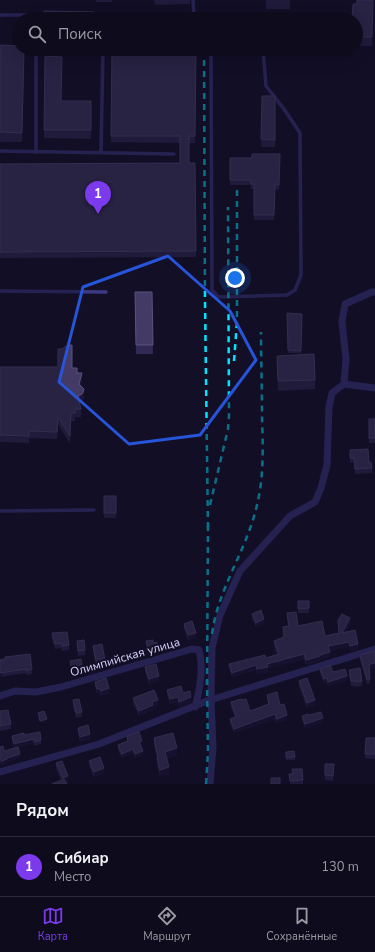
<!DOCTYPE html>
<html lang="ru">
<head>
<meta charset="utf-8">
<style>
  :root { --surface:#0e0b1c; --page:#171425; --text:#f1f3f6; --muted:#9b9ba3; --line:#2e2b3b; --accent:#7c3aed }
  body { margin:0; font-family:"Nunito Sans",sans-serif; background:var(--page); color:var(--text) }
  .you { position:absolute; left:235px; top:278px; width:14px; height:14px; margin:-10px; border:3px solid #fff; border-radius:50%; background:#1a73e8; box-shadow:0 0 0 6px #1a73e833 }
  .badge { display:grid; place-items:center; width:26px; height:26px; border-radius:50%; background:var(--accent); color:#fff; font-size:13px; font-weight:700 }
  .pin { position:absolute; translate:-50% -33px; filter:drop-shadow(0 1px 2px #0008) }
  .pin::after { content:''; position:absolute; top:21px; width:14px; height:12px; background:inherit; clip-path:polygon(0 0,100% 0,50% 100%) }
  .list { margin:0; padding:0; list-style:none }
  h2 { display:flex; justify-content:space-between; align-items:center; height:52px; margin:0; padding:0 16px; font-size:17px }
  h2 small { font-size:13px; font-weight:400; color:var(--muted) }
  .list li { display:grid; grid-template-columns:26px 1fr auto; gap:12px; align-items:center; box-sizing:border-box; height:60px; padding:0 16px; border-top:1px solid var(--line) }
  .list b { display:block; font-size:15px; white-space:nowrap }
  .list p { margin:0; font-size:13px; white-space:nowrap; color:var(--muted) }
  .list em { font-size:13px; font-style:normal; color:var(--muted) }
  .icon { flex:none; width:22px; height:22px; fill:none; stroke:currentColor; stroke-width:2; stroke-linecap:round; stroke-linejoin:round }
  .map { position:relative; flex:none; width:375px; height:784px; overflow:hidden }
  .search { position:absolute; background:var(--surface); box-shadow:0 4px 16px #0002; left:12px; right:12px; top:12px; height:44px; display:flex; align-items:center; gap:10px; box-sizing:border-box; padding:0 14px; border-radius:22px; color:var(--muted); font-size:15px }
  .sheet { height:112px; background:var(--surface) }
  nav { display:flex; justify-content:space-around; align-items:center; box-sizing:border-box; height:56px; border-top:1px solid var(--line); background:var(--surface); font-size:11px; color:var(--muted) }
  nav a { display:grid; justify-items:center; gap:2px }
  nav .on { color:var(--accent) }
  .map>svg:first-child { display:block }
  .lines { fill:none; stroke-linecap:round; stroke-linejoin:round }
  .service { stroke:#3d3a85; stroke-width:3.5 }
  .minor { stroke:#3d3a85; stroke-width:7 }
  .rail { stroke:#00e5ff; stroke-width:2.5; stroke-dasharray:6 5; stroke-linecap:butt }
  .wall { fill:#312854 }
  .shaded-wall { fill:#1d163a }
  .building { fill:#433a66; stroke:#5a527e }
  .marked { fill:none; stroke:#2655da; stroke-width:3; stroke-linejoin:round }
  .labels { text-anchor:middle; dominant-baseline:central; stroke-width:4; stroke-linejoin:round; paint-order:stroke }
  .street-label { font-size:12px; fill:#d9d4ff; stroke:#130f26 }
</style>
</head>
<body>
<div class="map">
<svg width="375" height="784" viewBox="0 0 375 784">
  <rect width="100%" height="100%" fill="#130f26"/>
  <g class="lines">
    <!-- service -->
    <g class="service">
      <polyline points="193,0 194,16"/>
      <polyline points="0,15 32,15 33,19"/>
      <polyline points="32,15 49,15"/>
      <polyline points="91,15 194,16 200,19"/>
      <polyline points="214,19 216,15 260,15 260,19"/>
      <polyline points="211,49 212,290 218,297 287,295 295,290 301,275 300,133 284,109 266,86 263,49"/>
      <polyline points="0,151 174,154"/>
      <polyline points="36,152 36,49"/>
      <polyline points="101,152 103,49"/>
      <polyline points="0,291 106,292"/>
      <polyline points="0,511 94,510"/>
    </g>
    <!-- minor -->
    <g class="minor">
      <polyline points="344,384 375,388"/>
      <path d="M0,696L15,691L36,692L61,687L192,649L199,650C204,668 200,689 195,707"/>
      <polyline points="0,772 99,744 207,701 375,649"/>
      <polyline points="210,784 213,747 211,700 212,648 220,615 240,571 290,516 315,502 321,488 327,465 329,407 332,393 344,384 346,359 342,322 345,304 372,292 375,292"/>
    </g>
    <!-- rail -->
    <g class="rail">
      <polyline points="204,49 205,302 208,530"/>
      <polyline points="234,361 237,322 237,190"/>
      <polyline points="210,505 228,429 229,416 228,207"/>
      <path d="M212,634C218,588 247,550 257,505C264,477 263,446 262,417C262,389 261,361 261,332"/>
      <polyline points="207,685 208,525"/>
      <polyline points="206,784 208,752 207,680"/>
    </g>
  </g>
  <!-- wall -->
  <g class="wall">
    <rect x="96" y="0" width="16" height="2"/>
    <polygon points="154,0 190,0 190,4 155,5"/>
    <rect x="266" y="0" width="24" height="9"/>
    <polygon points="373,0 372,46 356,46 356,19 357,4"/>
    <polygon points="0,45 24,49 22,142 0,142"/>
    <polygon points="44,49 94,49 93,51 44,50"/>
    <polygon points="112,49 196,49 195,143 189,143 189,163 195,163 196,257 0,258 0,164 180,163 180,143 111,142"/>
    <polygon points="45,56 61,101 91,101 91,139 44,138"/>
    <polygon points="262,96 275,96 275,147 261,147"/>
    <polygon points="280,154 279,190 275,189 274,220 254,220 254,189 251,189 251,185 230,185 230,158 252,158"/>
    <polygon points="135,292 152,292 153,354 136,354"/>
    <polygon points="287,313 302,314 301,353 288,353"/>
    <polygon points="277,365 315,380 315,389 278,391"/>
    <polygon points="0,367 72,368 77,373 82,380 80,385 84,397 82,401 79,403 81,409 81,417 75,417 75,421 71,421 70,444 58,424 57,439 29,438 29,443 0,442"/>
    <rect x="369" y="419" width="6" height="24"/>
    <polygon points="350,450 369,462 372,468 372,473 355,474 354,462 350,463"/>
    <rect x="104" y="496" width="12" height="22"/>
    <rect x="298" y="601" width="11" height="12"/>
    <polygon points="287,613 298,626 325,636 339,633 338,620 350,623 345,632 358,649 350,651 349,646 329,651 330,657 320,659 320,661 306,665 304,659 268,668 268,672 257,674 256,670 232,677 229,668 229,664 266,658 277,655 274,646 274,641 284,638 283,627 288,626 287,618"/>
    <polygon points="252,614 264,624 256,627 252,618"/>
    <polygon points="184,624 196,638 188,640 184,629"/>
    <polygon points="52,633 69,645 69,650 62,651 61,648 55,649 54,644 53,644"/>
    <polygon points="77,641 85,650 85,655 78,656"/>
    <polygon points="146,641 154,643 158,654 149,656 146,646"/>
    <polygon points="93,646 105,660 105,665 103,665 103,669 97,670 93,651"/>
    <polygon points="360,655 370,669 369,670 370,683 367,684 360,660"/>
    <polygon points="5,657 32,669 32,674 26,675 26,673 0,677 0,660 5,659"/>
    <polygon points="145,667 159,681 149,684 145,671"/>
    <polygon points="320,669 333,672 347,680 328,686 327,682 324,683 320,673"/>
    <polygon points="349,670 362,681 362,686 355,687 355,686 351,686 349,675"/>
    <polygon points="299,681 315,705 307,708 299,686"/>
    <polygon points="95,682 109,693 101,696 100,694 97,694 95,686"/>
    <polygon points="167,690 183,693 191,702 179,707 178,702 170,704 167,694"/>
    <polygon points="267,695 280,705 287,720 277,723 275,719 234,733 230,723 230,719 235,717 231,707 231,702 241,700 250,711 268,704 267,699"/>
    <polygon points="133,698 158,705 153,707 153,710 139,716 133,703"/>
    <polygon points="73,700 82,712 82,717 76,718 73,705"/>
    <polygon points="0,711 11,724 11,729 0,731"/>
    <polygon points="309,715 323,722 305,728 302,720 302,716"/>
    <polygon points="78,728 90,739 80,742 78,733"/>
    <polygon points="24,735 41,740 41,744 34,746 34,743 18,747 20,758 7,762 7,763 2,765 0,762 0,747 4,751 14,748 12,740 12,736"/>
    <polygon points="127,736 142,745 141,746 143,755 135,758 133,753 122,758 118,750 118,745 127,741"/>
    <polygon points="154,738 177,755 167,758 169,774 160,776 157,764 157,758 154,745"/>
    <polygon points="366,738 375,738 375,759 365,758"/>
    <polygon points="286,752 295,757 295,760 286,760"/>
    <polygon points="89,761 104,773 94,777 89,766"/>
    <polygon points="56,763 68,781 66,782 61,780 56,768"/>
    <polygon points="325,764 334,764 333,781 325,780"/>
    <polygon points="292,769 303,780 303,784 290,784 289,774 292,774"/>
  </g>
  <!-- shaded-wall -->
  <g class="shaded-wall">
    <polygon points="82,373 82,380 79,392 79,384"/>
    <polygon points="84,390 84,397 82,401 78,403 78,396"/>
    <polygon points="350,618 350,623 342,637 342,633"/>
    <polygon points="264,619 264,624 256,627 256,623"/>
    <polygon points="196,633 196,638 188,640 188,635"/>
    <polygon points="349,642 349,646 328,651 328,646"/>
    <polygon points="358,644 358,649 350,651 350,646"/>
    <polygon points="158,649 158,654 149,656 149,651"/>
    <polygon points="330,652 330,657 320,659 320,661 306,665 306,660 320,655"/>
    <polygon points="304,654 304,659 268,668 268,672 257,674 257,669 267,664"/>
    <polygon points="375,663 375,668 370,669 369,671 369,666 370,664"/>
    <polygon points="103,664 103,669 97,670 97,665"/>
    <polygon points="82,665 82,670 71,672 71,667"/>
    <polygon points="256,665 256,670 232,677 232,673"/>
    <polygon points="95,669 95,672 89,674 89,671"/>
    <polygon points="2,672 2,677 0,677 0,673"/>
    <polygon points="159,676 159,681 149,684 149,679"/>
    <polygon points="347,676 347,680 328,686 328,682"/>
    <polygon points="327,678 327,682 324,683 324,679"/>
    <polygon points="109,688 109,693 101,696 101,691"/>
    <rect x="97" y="689" width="3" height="5"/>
    <polygon points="178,697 178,702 170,704 170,699"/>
    <polygon points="191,697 191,702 179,707 179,702"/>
    <polygon points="158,700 158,705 153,707 153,710 139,716 139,711 152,702"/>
    <polygon points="315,700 315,705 307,708 307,703"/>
    <polygon points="275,714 275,719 234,733 234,729"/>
    <polygon points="287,715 287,720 277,723 277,719"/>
    <polygon points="323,718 323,722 305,728 305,724"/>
    <polygon points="47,719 47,722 40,723 40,721"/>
    <polygon points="90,734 90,739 80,742 80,737"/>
    <polygon points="34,739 34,743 14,748 14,744"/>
    <polygon points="142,741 142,745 139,746 139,742"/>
    <polygon points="177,748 177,755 165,758 165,752"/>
    <polygon points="133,749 133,753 122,758 122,754"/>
    <polygon points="143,751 143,755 135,758 135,754"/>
    <polygon points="20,754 20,758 7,762 7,763 2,765 2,761 7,758"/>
    <polygon points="169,767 169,774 160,776 160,770"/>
    <polygon points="104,768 104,773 94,777 94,772"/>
    <polygon points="68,776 68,781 63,783 63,778"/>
  </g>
  <!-- building -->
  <g class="building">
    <polygon points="357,0 373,0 372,37 356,37 356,19 352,19 353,4 357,4"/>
    <polygon points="44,11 94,12 94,19 44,19"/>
    <polygon points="0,45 19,46 19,49 24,49 22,133 0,132"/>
    <polygon points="112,49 196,49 195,136 189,136 189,163 195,163 196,251 0,252 0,164 180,163 180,136 111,136"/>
    <polygon points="45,56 62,57 61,101 91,101 91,130 44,130"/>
    <polygon points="262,96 275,96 275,140 261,139"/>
    <polygon points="252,154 280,154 279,185 275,184 274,215 254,215 254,184 251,184 251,180 230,180 230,158 252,158"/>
    <polygon points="135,292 152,292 153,345 136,345"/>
    <polygon points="287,313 302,314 301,351 288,350"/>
    <polygon points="67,345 72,345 72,368 77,368 77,373 82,373 79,384 83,388 84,390 82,394 78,396 81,409 75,409 75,413 71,413 70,436 58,417 57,432 29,431 29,436 0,435 0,367 58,367 58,349 62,349"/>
    <polygon points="314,354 315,380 278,381 277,356"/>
    <rect x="369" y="419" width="6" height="19"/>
    <polygon points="368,449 369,462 371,462 372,468 355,469 354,458 350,458 350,450"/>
    <rect x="104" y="496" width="12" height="17"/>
    <polygon points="298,601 309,601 309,608 298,609"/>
    <polygon points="261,610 264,619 256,623 252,614"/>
    <polygon points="296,612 298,626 322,621 325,636 339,633 338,620 342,614 350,618 342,633 355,630 358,644 350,646 349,642 328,646 330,652 320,655 320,656 306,660 304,654 267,664 268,667 257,669 256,665 232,673 229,664 265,655 266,658 279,654 274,641 284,637 283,627 289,626 287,613"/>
    <polygon points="192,621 196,633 188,635 184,624"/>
    <polygon points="67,632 69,645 62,646 61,643 55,644 54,639 53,639 52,633"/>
    <polygon points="84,640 85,650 78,651 77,641"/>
    <polygon points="153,640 154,643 157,642 158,649 149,651 146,641"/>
    <polygon points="102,644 105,660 102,660 103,664 97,665 93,646"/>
    <polygon points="375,651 375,663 370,664 369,666 370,679 367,679 360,655"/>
    <polygon points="30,654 32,669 26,671 26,669 0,673 0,660 5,659 5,657"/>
    <polygon points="81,659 82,665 71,667 70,661"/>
    <polygon points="94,664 95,669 89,671 89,665"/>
    <polygon points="156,664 159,676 149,679 145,667"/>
    <polygon points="330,665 333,672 345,669 347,676 328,682 327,678 324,679 320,669"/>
    <polygon points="360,668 362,681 355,682 355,681 351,681 349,670"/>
    <polygon points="106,678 109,688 101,691 100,689 97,689 95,682"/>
    <polygon points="307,678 315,700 307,703 299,681"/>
    <polygon points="181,686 183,693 190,691 191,697 179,702 178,697 170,699 167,690"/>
    <polygon points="154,690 158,700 152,702 153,705 139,711 133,698"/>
    <polygon points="277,692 280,705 284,704 287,715 277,719 275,714 234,729 230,719 236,717 231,702 241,699 241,700 246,699 250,711 269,704 267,695"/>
    <polygon points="79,699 82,712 76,713 73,700"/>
    <polygon points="8,710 11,724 0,726 0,711"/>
    <polygon points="44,711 47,719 40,721 38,713"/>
    <polygon points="321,712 323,718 305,724 302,716 308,714 309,715"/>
    <polygon points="88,725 90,734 80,737 78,728"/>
    <polygon points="40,732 41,740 34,742 34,739 14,744 12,736 24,733 24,735"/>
    <polygon points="139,732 142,741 139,742 143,751 135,754 133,749 122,754 118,745 128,741 127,736"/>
    <polygon points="173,733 177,748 165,752 169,767 160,770 157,758 158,757 154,738"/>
    <polygon points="366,738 375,738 375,754 365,754"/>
    <polygon points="3,746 4,751 18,747 20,754 7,758 7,759 2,761 0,758 0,747"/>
    <polygon points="294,751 295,757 286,758 286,752"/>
    <polygon points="100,757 104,768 94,772 89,761"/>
    <polygon points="62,761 68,776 63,778 56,763"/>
    <polygon points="325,764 334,764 333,776 325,775"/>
    <polygon points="292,769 302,769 303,780 290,781 289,774 293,774"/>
    <rect x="271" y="778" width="9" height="6"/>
    <polygon points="64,779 67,784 52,784"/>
  </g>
  <!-- marked area -->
  <path d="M0 0H375V784H0ZM168,256L230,311L256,360L200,435L129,444L59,382L83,287Z" fill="#130f26" fill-opacity=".55" fill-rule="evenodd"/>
  <path class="marked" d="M168,256L230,311L256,360L200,435L129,444L59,382L83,287Z"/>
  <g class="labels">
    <!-- street labels -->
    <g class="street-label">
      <text transform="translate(125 657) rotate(-16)">Олимпийская улица</text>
    </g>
  </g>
</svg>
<div class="you"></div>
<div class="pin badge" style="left:98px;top:214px">1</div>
<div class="search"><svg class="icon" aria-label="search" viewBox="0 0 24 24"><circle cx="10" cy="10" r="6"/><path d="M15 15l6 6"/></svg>Поиск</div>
</div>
<section class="sheet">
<h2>Рядом<small></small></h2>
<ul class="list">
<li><span class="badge">1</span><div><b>Сибиар</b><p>Место</p></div><em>130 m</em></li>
</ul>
</section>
<nav>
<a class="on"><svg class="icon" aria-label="map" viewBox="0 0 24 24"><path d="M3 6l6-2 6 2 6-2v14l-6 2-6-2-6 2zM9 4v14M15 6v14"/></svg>Карта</a>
<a><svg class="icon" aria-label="directions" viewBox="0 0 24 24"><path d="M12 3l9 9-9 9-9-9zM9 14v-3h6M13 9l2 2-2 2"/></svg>Маршрут</a>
<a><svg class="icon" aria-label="saved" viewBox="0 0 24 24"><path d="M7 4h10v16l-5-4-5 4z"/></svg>Сохранённые</a>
</nav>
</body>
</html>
